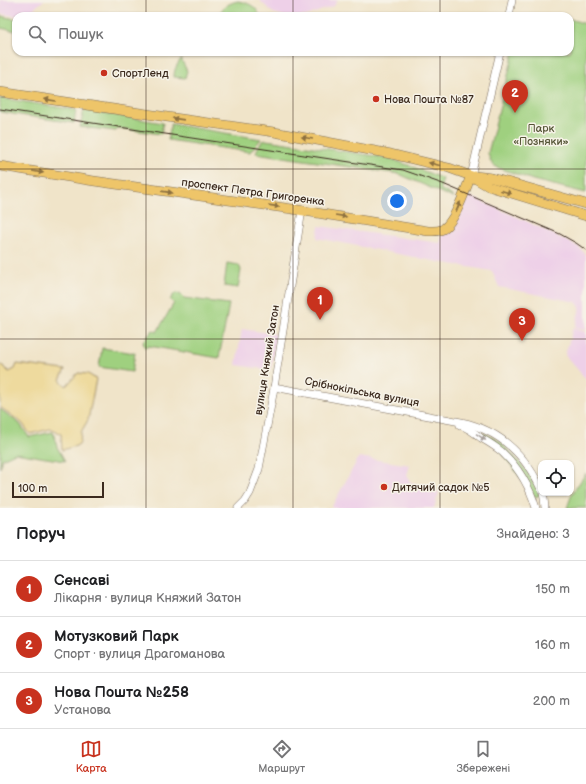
<!DOCTYPE html>
<html lang="uk">
<head>
<meta charset="utf-8">
<style>
  :root { --surface:#fff; --page:#f2f2f2; --text:#202124; --muted:#757577; --line:#e0e0e0; --accent:#c8321e }
  body { margin:0; font-family:"Balsamiq Sans",sans-serif; background:var(--page); color:var(--text) }
  .controls { position:absolute; right:12px; bottom:12px; display:grid; overflow:hidden; border-radius:8px; box-shadow:0 1px 3px #0004 }
  .controls button { width:36px; height:36px; display:grid; place-items:center; padding:0; border:0; border-bottom:1px solid var(--line); background:var(--surface); color:var(--text); font:20px sans-serif }
  .scale { position:absolute; left:12px; bottom:10px; width:92px; box-sizing:border-box; padding-left:4px; border:2px solid #3b2a1e; border-top:0; font-size:11px; line-height:14px; white-space:nowrap; color:#3b2a1e; -webkit-text-stroke:3px #f7f3e8; paint-order:stroke }
  .you { position:absolute; left:397px; top:201px; width:14px; height:14px; margin:-10px; border:3px solid #fff; border-radius:50%; background:#1a73e8; box-shadow:0 0 0 6px #1a73e833 }
  .badge { display:grid; place-items:center; width:26px; height:26px; border-radius:50%; background:var(--accent); color:#fff; font-size:13px; font-weight:700 }
  .pin { position:absolute; translate:-50% -33px; filter:drop-shadow(0 1px 2px #0008) }
  .pin::after { content:''; position:absolute; top:21px; width:14px; height:12px; background:inherit; clip-path:polygon(0 0,100% 0,50% 100%) }
  .list { margin:0; padding:0; list-style:none }
  h2 { display:flex; justify-content:space-between; align-items:center; height:52px; margin:0; padding:0 16px; font-size:17px }
  h2 small { font-size:13px; font-weight:400; color:var(--muted) }
  .list li { display:grid; grid-template-columns:26px 1fr auto; gap:12px; align-items:center; box-sizing:border-box; height:56px; padding:0 16px; border-top:1px solid var(--line) }
  .list b { display:block; font-size:15px; white-space:nowrap }
  .list p { margin:0; font-size:13px; white-space:nowrap; color:var(--muted) }
  .list em { font-size:13px; font-style:normal; color:var(--muted) }
  .icon { flex:none; width:22px; height:22px; fill:none; stroke:currentColor; stroke-width:2; stroke-linecap:round; stroke-linejoin:round }
  .map { position:relative; flex:none; width:586px; height:508px; overflow:hidden }
  .search { position:absolute; background:var(--surface); box-shadow:0 1px 3px #0004; left:12px; right:12px; top:12px; height:44px; display:flex; align-items:center; gap:10px; box-sizing:border-box; padding:0 14px; border-radius:12px; color:var(--muted); font-size:15px }
  .sheet { height:220px; background:var(--surface) }
  nav { display:flex; justify-content:space-around; align-items:center; box-sizing:border-box; height:56px; border-top:1px solid var(--line); background:var(--surface); font-size:11px; color:var(--muted) }
  nav a { display:grid; justify-items:center; gap:2px }
  nav .on { color:var(--accent) }
  .map>svg:first-child { display:block }
  .built { fill:#eed0e8 }
  .green { fill:#9fd07f; stroke:#6d7d4e }
  .sand { fill:#eeda9e; stroke:#94825e }
  .lines { fill:none; stroke-linecap:round; stroke-linejoin:round }
  .minor-casing { stroke:#7a6b5a; stroke-width:8 }
  .major-casing { stroke:#7a6b5a; stroke-width:10 }
  .minor { stroke:#fff; stroke-width:7 }
  .major { stroke:#eec569; stroke-width:9 }
  .tram { stroke:#3b2a1e; stroke-width:1 }
  .oneway { fill:#8c7040 }
  .oneway2 { fill:#a79f9a }
  .grid { fill:none; stroke:#3b2a1e; stroke-width:1; stroke-opacity:0.55 }
  .poi-dot { fill:#c8321e; stroke:#f7f3e8; stroke-width:1.5 }
  .labels { text-anchor:middle; dominant-baseline:central; stroke-width:3; stroke-linejoin:round; paint-order:stroke }
  .poi-label { font-size:11px; fill:#3b2a1e; stroke:#f7f3e8; text-anchor:start }
  .park-label { font-size:11px; fill:#545436; stroke:#f7f3e8 }
  .street-label { font-size:11px; fill:#3b2a1e; stroke:#f7f3e8 }
</style>
</head>
<body>
<div class="map">
<svg width="586" height="508" viewBox="0 0 586 508">
  <rect width="100%" height="100%" fill="#f7f3e8"/>
  <filter id="ink" filterUnits="userSpaceOnUse"><feTurbulence type="fractalNoise" baseFrequency=".025" numOctaves="2"/><feDisplacementMap in="SourceGraphic" scale="8" xChannelSelector="R" yChannelSelector="G"/><feConvolveMatrix kernelMatrix="1 2 1 2 8 2 1 2 1" color-interpolation-filters="sRGB"/></filter>
  <filter id="wash" filterUnits="userSpaceOnUse"><feTurbulence type="fractalNoise" baseFrequency=".012" numOctaves="4" result="noise"/><feDisplacementMap in="SourceGraphic" scale="16" xChannelSelector="R" yChannelSelector="G"/><feGaussianBlur stdDeviation="0.9" result="paint"/><feColorMatrix in="noise" values="0 0 0 0 0 0 0 0 0 0 0 0 0 0 0 0 0 1.4 0 .05"/><feComposite in="paint" operator="in"/></filter>
  <g filter="url(#wash)">
    <rect width="100%" height="100%" fill="#f0e4c9"/>
    <!-- built -->
    <g class="built">
      <polygon points="0,0 44,0 26,15 18,16 0,14"/>
      <polygon points="259,0 338,0 334,6 306,16 285,16 273,13"/>
      <polygon points="467,195 526,221 579,247 586,255 586,326 585,330 575,328 580,307 576,302 499,287 492,271 439,262 317,238 319,226 440,243 443,232"/>
      <polygon points="573,328 586,332 586,379 565,355"/>
      <polygon points="242,329 276,334 271,370 236,365"/>
      <polygon points="359,457 410,465 407,475 410,482 439,492 434,508 331,508"/>
    </g>
    <!-- green -->
    <g class="green">
      <path d="M238,1C249,3 256,6 260,16H218C222,7 229,3 238,1Z"/>
      <polygon points="0,16 16,19 16,31 0,28"/>
      <path d="M570,19L586,24V193L533,180L499,168C491,165 490,161 488,153L514,52H570Z"/>
      <path d="M181,59L187,71L185,78L174,77C174,69 177,65 181,59Z"/>
      <polygon points="0,98 76,110 74,123 0,112"/>
      <polygon points="84,110 163,123 161,134 117,128 116,131 80,127"/>
      <polygon points="171,124 261,139 250,152 168,140"/>
      <path d="M266,140L389,158L429,173L443,179L440,189L451,195L453,198L399,174L256,153C258,147 260,141 266,140Z"/>
      <polygon points="227,263 239,265 241,270 238,288 224,286"/>
      <polygon points="175,293 180,294 184,298 229,304 219,358 149,346 145,348 143,342 153,330 157,332 174,303 170,300"/>
      <polygon points="102,348 135,353 132,372 99,367"/>
      <polygon points="0,409 20,424 29,437 53,432 57,447 65,461 34,456 15,453 2,459 0,468"/>
      <polygon points="476,429 501,442 527,471 540,495 535,497 497,446"/>
      <polygon points="586,473 586,508 567,508 572,494"/>
    </g>
    <!-- sand -->
    <polygon class="sand" points="1,364 9,372 15,369 17,364 65,370 60,380 66,386 78,373 88,374 96,379 88,420 81,432 80,443 76,446 62,450 61,434 50,429 30,434 22,423 0,407 0,365"/>
  </g>
  <g filter="url(#ink)">
    <g class="lines">
      <!-- minor casing -->
      <g class="minor-casing">
        <g id="minor">
          <polyline points="509,16 512,0"/>
          <polyline points="471,176 500,52"/>
          <path d="M274,387L461,422C499,430 525,454 541,489"/>
          <path d="M460,425C468,428 475,433 481,438C488,442 496,447 502,452C518,467 530,488 536,508"/>
          <polyline points="543,493 544,498 545,508"/>
          <polyline points="238,508 245,501 250,493 259,469 273,394 302,210"/>
        </g>
      </g>
      <!-- major casing -->
      <g class="major-casing">
        <g id="major">
          <polyline points="0,92 167,117 274,132 391,154 449,168 471,176 488,186 586,216"/>
          <path d="M0,166L94,181L292,209L428,231C433,231 438,232 443,229C456,220 465,190 471,176"/>
          <polyline points="475,176 492,178 586,204"/>
        </g>
      </g>
      <!-- minor -->
      <use href="#minor" class="minor"/>
      <!-- major -->
      <use href="#major" class="major"/>
      <!-- tram -->
      <polyline class="tram" points="0,109 403,170 443,184 560,234 576,243 586,250"/>
    </g>
    <!-- one-way arrows -->
    <defs><path id="oneway-solid" d="M-6-.8H1V-3.2L6.5 0L1 3.2V.8H-6Z"/></defs>
    <g class="oneway">
      <use href="#oneway-solid" transform="translate(50 100) rotate(-171)"/>
      <use href="#oneway-solid" transform="translate(178 119) rotate(-172)"/>
      <use href="#oneway-solid" transform="translate(307 138) rotate(-170)"/>
      <use href="#oneway-solid" transform="translate(434 164) rotate(-166)"/>
      <use href="#oneway-solid" transform="translate(38 172) rotate(9)"/>
      <use href="#oneway-solid" transform="translate(167 192) rotate(8)"/>
      <use href="#oneway-solid" transform="translate(506 192) rotate(17)"/>
      <use href="#oneway-solid" transform="translate(274 206) rotate(8)"/>
      <use href="#oneway-solid" transform="translate(458 207) rotate(-66)"/>
      <use href="#oneway-solid" transform="translate(341 216) rotate(9)"/>
    </g>
    <use class="oneway2" href="#oneway-solid" transform="translate(481 437) rotate(34)"/>
  </g>
  <!-- grid -->
  <path class="grid" d="M146,0V16M293,0V16M440,0V16M146,52V508M293,52V508M440,52V508M0,169H586M0,339H586"/>
  <!-- markers -->
  <g class="poi-dot">
    <circle cx="104" cy="73" r="4"/>
    <circle cx="376" cy="99" r="4"/>
    <circle cx="384" cy="487" r="4"/>
  </g>
  <g class="labels">
    <!-- poi labels -->
    <g class="poi-label">
      <text x="112" y="73">СпортЛенд</text>
      <text x="384" y="99">Нова Пошта №87</text>
      <text x="392" y="487">Дитячий садок №5</text>
    </g>
    <!-- park labels -->
    <g class="park-label">
      <text x="541" y="128">Парк<tspan x="541" dy="13">«Позняки»</tspan></text>
    </g>
    <!-- street labels -->
    <g class="street-label">
      <text transform="translate(253 192) rotate(8)">проспект Петра Григоренка</text>
      <text transform="translate(267 360) rotate(-81)">вулиця Княжий Затон</text>
      <text transform="translate(362 392) rotate(11)">Срібнокільська вулиця</text>
    </g>
  </g>
</svg>
<div class="controls">
<button><svg class="icon" aria-label="locate" viewBox="0 0 24 24"><circle cx="12" cy="12" r="6"/><path d="M12 2v4M12 18v4M2 12h4M18 12h4"/></svg></button>
</div>
<div class="scale">100 m</div>
<div class="you"></div>
<div class="pin badge" style="left:320px;top:320px">1</div>
<div class="pin badge" style="left:515px;top:113px">2</div>
<div class="pin badge" style="left:522px;top:341px">3</div>
<div class="search"><svg class="icon" aria-label="search" viewBox="0 0 24 24"><circle cx="10" cy="10" r="6"/><path d="M15 15l6 6"/></svg>Пошук</div>
</div>
<section class="sheet">
<h2>Поруч<small>Знайдено: 3</small></h2>
<ul class="list">
<li><span class="badge">1</span><div><b>Сенсаві</b><p>Лікарня · вулиця Княжий Затон</p></div><em>150 m</em></li>
<li><span class="badge">2</span><div><b>Мотузковий Парк</b><p>Спорт · вулиця Драгоманова</p></div><em>160 m</em></li>
<li><span class="badge">3</span><div><b>Нова Пошта №258</b><p>Установа</p></div><em>200 m</em></li>
</ul>
</section>
<nav>
<a class="on"><svg class="icon" aria-label="map" viewBox="0 0 24 24"><path d="M3 6l6-2 6 2 6-2v14l-6 2-6-2-6 2zM9 4v14M15 6v14"/></svg>Карта</a>
<a><svg class="icon" aria-label="directions" viewBox="0 0 24 24"><path d="M12 3l9 9-9 9-9-9zM9 14v-3h6M13 9l2 2-2 2"/></svg>Маршрут</a>
<a><svg class="icon" aria-label="saved" viewBox="0 0 24 24"><path d="M7 4h10v16l-5-4-5 4z"/></svg>Збережені</a>
</nav>
</body>
</html>
